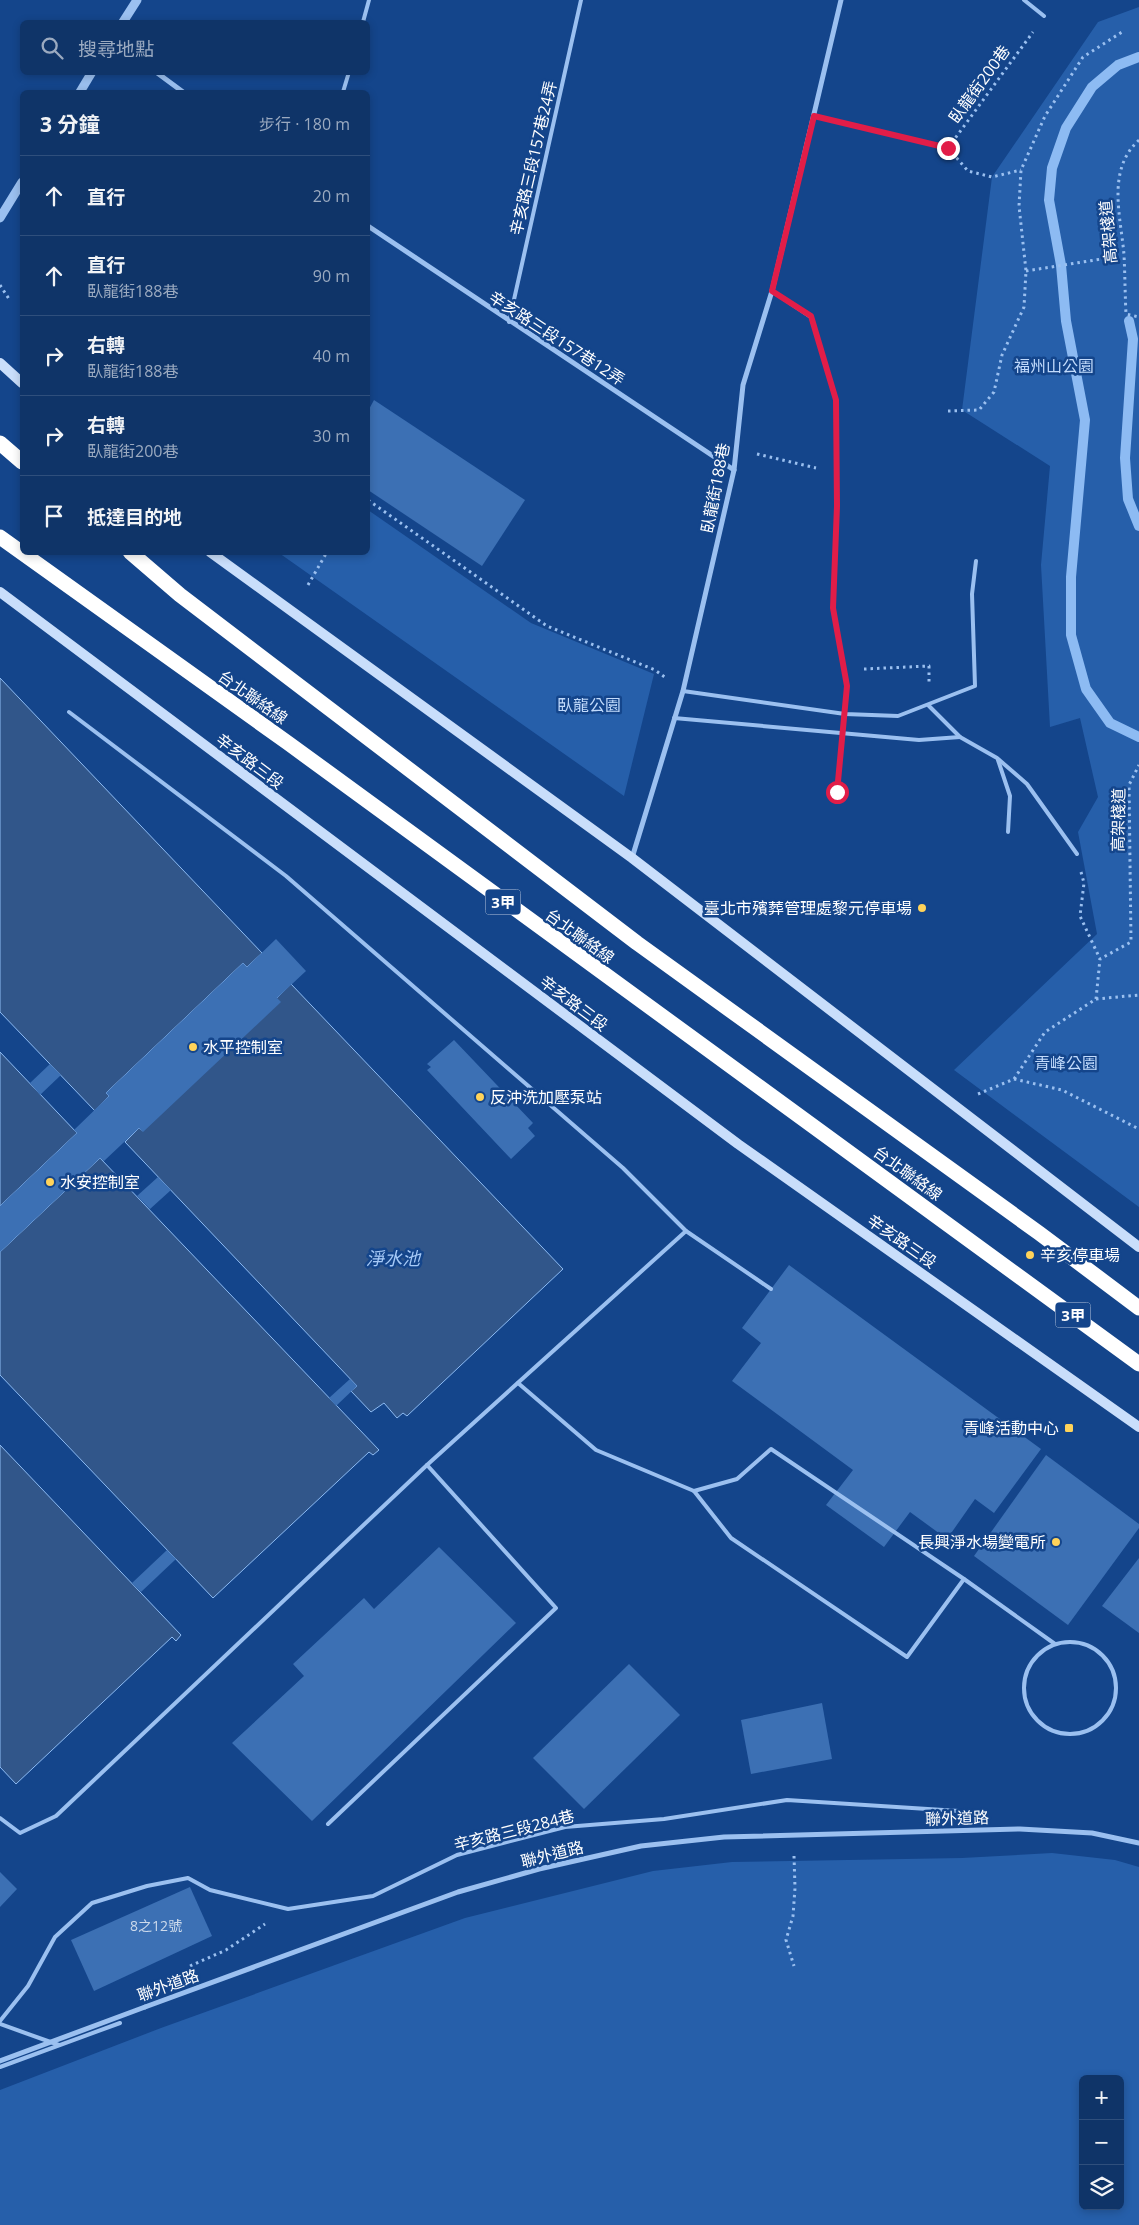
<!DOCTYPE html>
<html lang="zh-TW">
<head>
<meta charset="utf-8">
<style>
  :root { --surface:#0f3468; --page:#183c6e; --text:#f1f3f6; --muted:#9baac0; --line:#2f4f7c }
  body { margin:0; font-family:"Open Sans","Noto Sans TC",sans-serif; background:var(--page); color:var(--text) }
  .controls { position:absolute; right:15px; bottom:15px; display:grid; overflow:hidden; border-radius:8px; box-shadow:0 2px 8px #0003 }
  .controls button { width:45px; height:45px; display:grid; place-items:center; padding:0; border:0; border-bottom:1px solid var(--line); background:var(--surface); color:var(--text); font:25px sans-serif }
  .stop { position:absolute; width:15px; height:15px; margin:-11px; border:4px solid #e11d48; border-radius:50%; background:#fff }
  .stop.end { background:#e11d48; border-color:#fff; box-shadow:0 1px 5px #0008 }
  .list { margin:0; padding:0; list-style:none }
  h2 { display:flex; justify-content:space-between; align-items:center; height:65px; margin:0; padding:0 20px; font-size:21px }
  h2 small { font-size:16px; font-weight:400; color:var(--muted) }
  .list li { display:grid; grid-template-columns:32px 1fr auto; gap:15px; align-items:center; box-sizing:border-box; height:80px; padding:0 20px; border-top:1px solid var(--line) }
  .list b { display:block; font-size:19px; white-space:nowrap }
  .list p { margin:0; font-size:16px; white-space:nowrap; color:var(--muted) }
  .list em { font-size:16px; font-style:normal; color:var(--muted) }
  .icon { flex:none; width:28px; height:28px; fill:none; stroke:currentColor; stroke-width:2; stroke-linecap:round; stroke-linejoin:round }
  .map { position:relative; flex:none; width:1139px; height:2225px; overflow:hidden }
  .search { position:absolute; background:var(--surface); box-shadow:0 2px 8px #0003; left:20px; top:20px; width:350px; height:55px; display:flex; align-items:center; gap:12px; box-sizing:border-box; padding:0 18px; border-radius:8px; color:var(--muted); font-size:19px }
  .panel { position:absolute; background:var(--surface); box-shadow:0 2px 8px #0003; left:20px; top:90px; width:350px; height:465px; border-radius:8px }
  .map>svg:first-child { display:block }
  .green { fill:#265faa; fill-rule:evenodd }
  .water { fill:#31568a; stroke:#8dbbf3 }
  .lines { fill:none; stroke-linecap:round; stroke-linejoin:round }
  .stream { stroke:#8dbbf3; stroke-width:10 }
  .building { fill:#3c70b4 }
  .path { stroke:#9bc0f0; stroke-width:3; stroke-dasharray:2.5 4; stroke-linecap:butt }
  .service { stroke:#9bc0f0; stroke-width:4 }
  .minor { stroke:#9bc0f0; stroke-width:5 }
  .tertiary { stroke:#9bc0f0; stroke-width:9 }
  .secondary { stroke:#c9defb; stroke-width:10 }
  .motorway { stroke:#fff; stroke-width:15 }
  .minor-bridge { stroke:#9bc0f0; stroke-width:5 }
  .route { stroke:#e11d48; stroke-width:6 }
  .poi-dot { fill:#ffd35a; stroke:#14458b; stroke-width:2 }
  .labels { text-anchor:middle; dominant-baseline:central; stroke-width:5; stroke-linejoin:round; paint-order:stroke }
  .number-label { font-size:14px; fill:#cedbec }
  .shield { fill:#14458b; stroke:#b8c7dc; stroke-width:1 }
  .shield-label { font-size:15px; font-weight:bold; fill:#fff }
  .street-label { font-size:16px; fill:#fff; stroke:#14458b }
  .park-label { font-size:16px; fill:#c2dbfc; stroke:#14458b }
  .poi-label { font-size:16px; fill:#fff; stroke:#14458b; text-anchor:start }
  .water-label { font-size:18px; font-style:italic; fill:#a7caf7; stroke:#14458b }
</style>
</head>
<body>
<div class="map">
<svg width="1139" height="2225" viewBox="0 0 1139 2225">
  <rect width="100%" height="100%" fill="#14458b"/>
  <!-- green -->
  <g class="green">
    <polygon points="1139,7 1139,1207 954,1070 1097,934 1078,832 1098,797 1080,718 1050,727 1041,565 1050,466 962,410 992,177 1098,22"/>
    <polygon points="368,510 531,623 654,674 624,796 279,553 368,552"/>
    <path d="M1052,1853L1115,1860L1139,1867V2225H0V2090L161,2028L465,1918L653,1871L732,1862L962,1858ZM1083,2079H1120V2206H1083Z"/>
  </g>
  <!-- water -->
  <g class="water">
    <polygon points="0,678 262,953 247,967 243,963 106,1093 109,1096 95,1111 0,1012"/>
    <polygon points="291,984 563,1269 407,1416 403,1413 397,1418 384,1403 371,1412 351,1391 357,1386 125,1142 139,1128 143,1131"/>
    <polygon points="0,1052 77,1133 0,1206"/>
    <polygon points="100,1158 379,1450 373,1455 369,1452 213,1598 0,1375 0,1252"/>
    <polygon points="0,1445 181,1635 176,1641 172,1637 16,1784 0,1767"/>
  </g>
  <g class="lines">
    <!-- stream -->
    <g class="stream">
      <polyline points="1139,57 1118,65 1092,87 1066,128 1052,168 1049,200 1061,265 1066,321 1085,420 1071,577 1071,635 1086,689 1110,723 1139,737"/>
      <polyline points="1129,321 1133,339 1125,458 1128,499 1139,526"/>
    </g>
  </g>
  <!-- building -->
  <g class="building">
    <polygon points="374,400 525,500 482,566 368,490 368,411"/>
    <polygon points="276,939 306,971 277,998 281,1002 143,1132 139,1128 104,1161 100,1158 0,1252 0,1206 77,1133 74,1130 109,1096 106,1093 243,963 247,967"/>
    <polygon points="454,1040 533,1123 528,1128 535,1136 511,1159 427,1070 431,1067 427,1064"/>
    <polygon points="50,1064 61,1075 40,1095 30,1083"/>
    <polygon points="158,1177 171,1190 150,1209 137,1196"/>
    <polygon points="789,1265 1041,1449 994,1513 975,1499 947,1539 910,1512 884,1547 826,1505 853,1470 732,1381 761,1343 742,1328"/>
    <polygon points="350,1379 357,1386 336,1406 329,1398"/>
    <polygon points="1046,1455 1139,1524 1139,1528 1068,1625 974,1556"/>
    <polygon points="439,1547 516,1623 312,1821 232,1743 304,1676 293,1664 364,1598 374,1609"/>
    <polygon points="167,1550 176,1559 141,1592 132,1583"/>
    <polygon points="1139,1558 1139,1633 1102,1606"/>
    <polygon points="629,1664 680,1715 584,1809 533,1758"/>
    <polygon points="822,1703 832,1759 751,1774 741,1720"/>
    <polygon points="0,1872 17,1889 0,1907"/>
    <polygon points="190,1887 212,1936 94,1991 71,1940"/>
  </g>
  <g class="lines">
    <!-- path -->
    <g class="path">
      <polyline points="834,121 948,148 1033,32"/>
      <path d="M1139,140C1106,170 1121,217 1124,255C1125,275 1125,294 1126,314L1139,317"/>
      <polyline points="948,148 968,171 992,177 1021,170"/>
      <polyline points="1026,271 1114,257"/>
      <polyline points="0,285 9,299"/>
      <polyline points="948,411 979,410 994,392 1002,355 1024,307 1026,271 1019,206 1021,170 1045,116 1083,57 1122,32"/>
      <polyline points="757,454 816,468"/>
      <polyline points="368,500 547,626 655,670 666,678"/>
      <polyline points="308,585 327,552"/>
      <polyline points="864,669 929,666 929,682"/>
      <polyline points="1081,872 1084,883 1080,916 1100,959"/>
      <polyline points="1096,999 1139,995"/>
      <polyline points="1014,1079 1062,1090 1139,1129"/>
      <polyline points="978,1094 1014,1079 1045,1032 1096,999 1100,959 1131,942 1129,785 1139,765"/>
      <polyline points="794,1856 795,1888 793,1916 786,1940 794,1966"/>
      <polyline points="190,1966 226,1950 265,1924"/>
    </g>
    <!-- service -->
    <g class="service">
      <polyline points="1024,0 1044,16"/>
      <polyline points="363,22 369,0"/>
      <polyline points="343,92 349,72"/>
      <polyline points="772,291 811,317 836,400 837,506 833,608 847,686 837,792"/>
      <polyline points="509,322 581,0"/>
      <polyline points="683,691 845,714 898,716 975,686 972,594 976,561"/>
      <polyline points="929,706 960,737 997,758 1027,784 1077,854"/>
      <polyline points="674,718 919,740 960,737"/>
      <polyline points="998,760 1010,796 1008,832"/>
      <polyline points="686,1231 771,1289"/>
      <polyline points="518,1383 596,1450 694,1491 731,1538 907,1657 964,1579"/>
      <polyline points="694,1491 737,1479 771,1449 964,1579 1055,1644"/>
      <circle cx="1070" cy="1688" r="46"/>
      <polyline points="0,1818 20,1833 56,1816 427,1465 686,1231 623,1168 286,876 69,712"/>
      <polyline points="328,1824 556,1608 427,1465"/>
      <polyline points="0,2021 28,1986 55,1937 92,1903 147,1886 188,1878 210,1890 288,1909 373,1896 457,1855 565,1827 664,1819 787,1800 959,1811"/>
      <polyline points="0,2024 59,2045"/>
      <polyline points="0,2067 120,2023"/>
    </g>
    <!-- minor -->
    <g class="minor">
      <polyline points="156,72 183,92"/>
      <polyline points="368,226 734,470"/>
      <polyline points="632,858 683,691 734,470 743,385 772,291 841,0"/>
      <polyline points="145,2007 458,1892 539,1869 641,1846 724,1837 1020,1829 1092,1833 1139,1843"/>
    </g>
    <!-- tertiary -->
    <g class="tertiary">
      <polyline points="123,22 137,0"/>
      <polyline points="80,92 92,72"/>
      <polyline points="0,218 22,182"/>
    </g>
    <!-- secondary -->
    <g class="secondary">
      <polyline points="0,363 22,383"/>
      <polyline points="210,552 632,858 1139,1247"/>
      <polyline points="0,592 738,1144 1139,1427"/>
    </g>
    <!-- motorway -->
    <g class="motorway">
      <polyline points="0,443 22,462"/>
      <polyline points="0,537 288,743 1139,1364"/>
      <polyline points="130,552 180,595 637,943 1039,1233 1139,1308"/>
    </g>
    <!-- minor-bridge -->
    <polyline class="minor-bridge" points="0,2061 145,2007"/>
  </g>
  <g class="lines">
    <!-- route -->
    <polyline class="route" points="837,792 847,686 833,608 837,506 836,400 811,316 772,291 814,116 948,148"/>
  </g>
  <!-- markers -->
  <g class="poi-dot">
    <circle cx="922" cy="908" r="5"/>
    <circle cx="193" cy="1047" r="5"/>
    <circle cx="480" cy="1097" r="5"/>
    <circle cx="50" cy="1182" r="5"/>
    <circle cx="1030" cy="1255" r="5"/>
    <rect x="1064" y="1423" width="10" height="10" rx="2.5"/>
    <circle cx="1056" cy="1542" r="5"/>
  </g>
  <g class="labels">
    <!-- number labels -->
    <g class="number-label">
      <text x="156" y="1925">8之12號</text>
    </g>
    <!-- shield labels -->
    <g class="shield">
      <rect x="485.5" y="889.5" width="35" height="25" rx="4"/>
      <rect x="1055.5" y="1302.5" width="35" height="25" rx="4"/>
    </g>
    <g class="shield-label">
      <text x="503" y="902">3甲</text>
      <text x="1073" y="1315">3甲</text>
    </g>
    <!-- street labels -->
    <g class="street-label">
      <text transform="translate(979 84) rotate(-54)">臥龍街200巷</text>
      <text transform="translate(533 158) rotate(-77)">辛亥路三段157巷24弄</text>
      <text transform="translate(1108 232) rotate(-95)">高架棧道</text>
      <text transform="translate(557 338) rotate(33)">辛亥路三段157巷12弄</text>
      <text transform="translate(715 488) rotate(-79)">臥龍街188巷</text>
      <text transform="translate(253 697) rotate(35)">台北聯絡線</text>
      <text transform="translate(250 761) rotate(37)">辛亥路三段</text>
      <text transform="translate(1118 820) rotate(-89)">高架棧道</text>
      <text transform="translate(580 936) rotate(36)">台北聯絡線</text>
      <text transform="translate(574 1003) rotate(37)">辛亥路三段</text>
      <text transform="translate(908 1173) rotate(36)">台北聯絡線</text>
      <text transform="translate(902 1241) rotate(35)">辛亥路三段</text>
      <text transform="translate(957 1818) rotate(-2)">聯外道路</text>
      <text transform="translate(514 1830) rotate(-14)">辛亥路三段284巷</text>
      <text transform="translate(552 1854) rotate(-14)">聯外道路</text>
      <text transform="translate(168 1985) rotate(-20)">聯外道路</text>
    </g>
    <!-- park labels -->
    <g class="park-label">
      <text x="1054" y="366">福州山公園</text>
      <text x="589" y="705">臥龍公園</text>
      <text x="1066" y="1063">青峰公園</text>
    </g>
    <!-- poi labels -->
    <g class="poi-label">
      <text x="912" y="908" text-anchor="end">臺北市殯葬管理處黎元停車場</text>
      <text x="203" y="1047">水平控制室</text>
      <text x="490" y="1097">反沖洗加壓泵站</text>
      <text x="60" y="1182">水安控制室</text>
      <text x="1040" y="1255">辛亥停車場</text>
      <text x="1059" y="1428" text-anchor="end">青峰活動中心</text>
      <text x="1046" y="1542" text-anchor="end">長興淨水場變電所</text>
    </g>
    <!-- water labels -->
    <g class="water-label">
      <text x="393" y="1258">淨水池</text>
    </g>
  </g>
</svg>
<div class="controls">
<button>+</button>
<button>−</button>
<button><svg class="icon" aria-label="layers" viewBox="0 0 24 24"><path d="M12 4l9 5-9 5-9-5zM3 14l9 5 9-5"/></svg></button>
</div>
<div class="stop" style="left:837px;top:792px"></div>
<div class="stop end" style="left:948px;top:148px"></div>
<div class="search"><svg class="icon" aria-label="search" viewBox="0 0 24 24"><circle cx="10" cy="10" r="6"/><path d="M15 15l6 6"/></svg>搜尋地點</div>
<section class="panel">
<h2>3 分鐘<small>步行 · 180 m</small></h2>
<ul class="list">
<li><svg class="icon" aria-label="ahead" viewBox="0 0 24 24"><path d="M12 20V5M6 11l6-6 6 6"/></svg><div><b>直行</b></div><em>20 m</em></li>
<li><svg class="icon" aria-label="ahead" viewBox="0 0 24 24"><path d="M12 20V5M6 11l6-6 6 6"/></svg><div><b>直行</b><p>臥龍街188巷</p></div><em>90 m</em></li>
<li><svg class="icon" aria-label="right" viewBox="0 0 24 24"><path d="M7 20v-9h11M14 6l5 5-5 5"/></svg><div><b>右轉</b><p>臥龍街188巷</p></div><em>40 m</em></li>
<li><svg class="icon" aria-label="right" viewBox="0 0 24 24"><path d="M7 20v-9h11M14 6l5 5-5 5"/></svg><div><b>右轉</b><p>臥龍街200巷</p></div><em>30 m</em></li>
<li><svg class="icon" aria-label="arrive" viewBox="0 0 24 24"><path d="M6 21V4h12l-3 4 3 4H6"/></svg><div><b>抵達目的地</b></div></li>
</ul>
</section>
</div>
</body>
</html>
